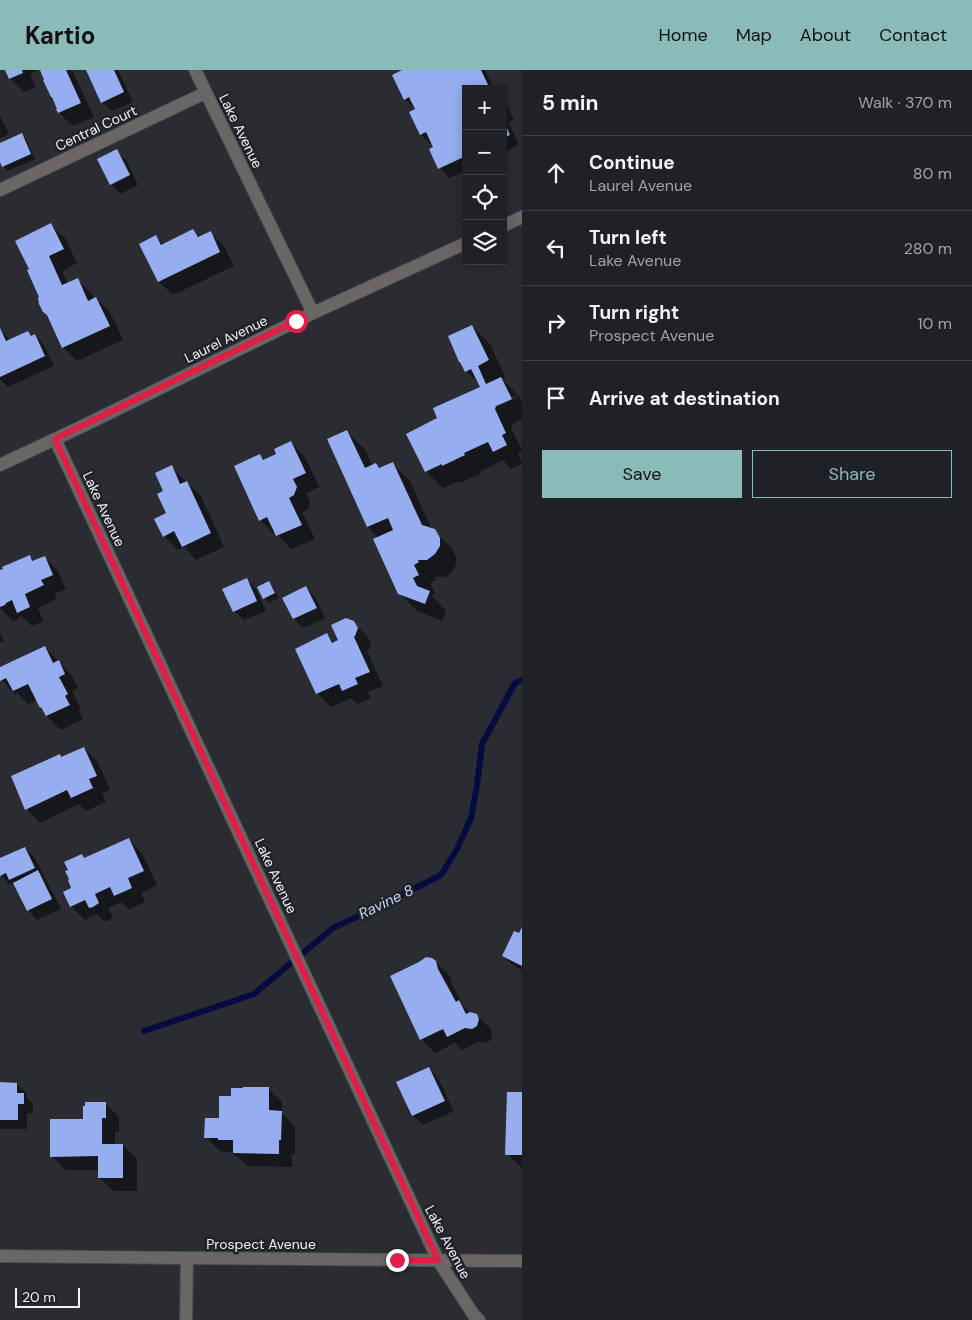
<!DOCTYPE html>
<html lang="en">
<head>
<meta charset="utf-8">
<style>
  :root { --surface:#202126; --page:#2d2e32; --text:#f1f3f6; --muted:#a2a3a7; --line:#3d3e43; --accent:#8bbbb9 }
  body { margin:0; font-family:"DM Sans",sans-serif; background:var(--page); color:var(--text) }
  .controls { position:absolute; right:15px; top:15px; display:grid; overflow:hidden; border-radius:0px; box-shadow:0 2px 12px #0003 }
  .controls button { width:45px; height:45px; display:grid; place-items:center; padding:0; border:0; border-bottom:1px solid var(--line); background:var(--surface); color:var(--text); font:25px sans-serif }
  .scale { position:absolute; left:15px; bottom:12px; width:65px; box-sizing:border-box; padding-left:5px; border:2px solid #f1f2f6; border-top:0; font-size:14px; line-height:18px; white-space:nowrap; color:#f1f2f6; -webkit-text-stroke:4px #202328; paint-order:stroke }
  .stop { position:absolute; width:15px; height:15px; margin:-11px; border:4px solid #e11d48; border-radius:50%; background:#fff }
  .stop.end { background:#e11d48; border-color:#fff; box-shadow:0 1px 5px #0008 }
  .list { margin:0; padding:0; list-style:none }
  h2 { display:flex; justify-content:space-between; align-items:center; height:65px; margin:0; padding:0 20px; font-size:21px }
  h2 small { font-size:16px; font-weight:400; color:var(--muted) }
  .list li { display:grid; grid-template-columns:32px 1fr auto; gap:15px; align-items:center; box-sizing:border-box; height:75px; padding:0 20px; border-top:1px solid var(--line) }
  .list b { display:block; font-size:19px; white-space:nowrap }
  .list p { margin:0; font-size:16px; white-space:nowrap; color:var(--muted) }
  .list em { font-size:16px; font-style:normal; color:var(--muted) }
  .actions { display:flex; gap:10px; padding:15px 20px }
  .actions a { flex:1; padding:11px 0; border:1px solid var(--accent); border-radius:0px; text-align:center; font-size:18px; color:var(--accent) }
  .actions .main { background:var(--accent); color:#111 }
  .icon { flex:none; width:28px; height:28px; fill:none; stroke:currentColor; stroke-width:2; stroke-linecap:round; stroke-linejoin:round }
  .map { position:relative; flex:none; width:522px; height:1250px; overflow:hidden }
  header { display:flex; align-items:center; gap:30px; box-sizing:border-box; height:70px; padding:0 25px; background:var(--accent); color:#111 }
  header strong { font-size:24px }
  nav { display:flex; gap:28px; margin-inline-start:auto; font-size:18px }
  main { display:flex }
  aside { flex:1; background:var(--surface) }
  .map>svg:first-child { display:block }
  .shadow { fill:#0007; fill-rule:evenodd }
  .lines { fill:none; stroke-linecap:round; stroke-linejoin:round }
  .stream { stroke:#050a3f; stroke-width:6 }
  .building { fill:#96aef0 }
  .minor-casing { stroke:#46484d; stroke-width:14 }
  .minor { stroke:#696665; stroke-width:12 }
  .route { stroke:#e11d48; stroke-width:6 }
  .labels { text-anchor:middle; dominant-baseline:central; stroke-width:5; stroke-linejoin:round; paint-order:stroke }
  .street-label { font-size:14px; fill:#f1f2f6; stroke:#202328 }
  .water-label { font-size:15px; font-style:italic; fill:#c7d6f9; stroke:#202328 }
</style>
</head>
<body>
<header>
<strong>Kartio</strong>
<nav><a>Home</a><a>Map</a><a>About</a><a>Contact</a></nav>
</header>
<main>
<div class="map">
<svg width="522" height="1250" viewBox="0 0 522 1250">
  <rect width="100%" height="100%" fill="#2a2c32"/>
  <!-- shadow -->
  <g class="shadow">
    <polygon points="6,0 38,0 30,4 36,17 24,22 10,8"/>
    <polygon points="41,0 72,0 94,47 73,56 59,43 55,30 52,27"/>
    <polygon points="87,0 118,0 133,32 112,41 102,32"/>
    <polygon points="405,0 485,0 494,19 466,19 466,100 449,108 440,98 435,77 433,72 430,74 421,64 416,40 405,29"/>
    <polygon points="503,31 506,34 514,50 508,52 519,75 503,82"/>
    <polygon points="0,46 9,64 0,68"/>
    <polygon points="21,65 26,69 35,89 8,101 3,96 0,89 0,75"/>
    <polygon points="116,81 126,90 138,115 120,124 111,114"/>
    <polygon points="51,155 65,168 77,193 62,201 68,214 78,210 92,224 94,229 96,228 110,242 123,270 77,291 63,277 39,228 31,199"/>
    <polygon points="193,160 200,167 210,162 224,176 234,196 173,225 159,212 156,167 164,175"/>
    <path d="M472,256L490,274L506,308L502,309L519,326L522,333V349L513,354L511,358L522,380V381L518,383L522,394L511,399L503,390L481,401V403L461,413L460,411L443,418L426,401L439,349L481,318L480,315L466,301ZM517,325L518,327L496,337V335Z"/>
    <polygon points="0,259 10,270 28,262 32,266 35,265 44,275 54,296 8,317 0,309"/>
    <polygon points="347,362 365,379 372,396 376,394 381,399 393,394 410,411 432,460 452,478 456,487 456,494 453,501 445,507 435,507 436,510 430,513 435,523 431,525 446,540 442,551 417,541 399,523 379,468 368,457"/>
    <polygon points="291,373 305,387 319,417 306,423 310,432 308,439 302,442 315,469 291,479 276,463 274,464 260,450 260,385 265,390 278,385"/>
    <polygon points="171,397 201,426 224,477 196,490 184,477 178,480 164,466 167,444 165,422"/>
    <polygon points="29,487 34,491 44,487 58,501 66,519 54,524 57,529 38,538 43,551 32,556 21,546 20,546 19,549 14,551 12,550 0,538 0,501"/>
    <polygon points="246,509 256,519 266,541 244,550 234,541"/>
    <polygon points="269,513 273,517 279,528 269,533 264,528 259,517"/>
    <polygon points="306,518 315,527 325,548 303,558 294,549 284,528"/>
    <polygon points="353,552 368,567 371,573 369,580 367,581 383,616 368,622 371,628 357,634 351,628 331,637 317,623 327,565 335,573 340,571"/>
    <polygon points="0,564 4,571 0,573"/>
    <polygon points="45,577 72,606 78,618 72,621 81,639 78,640 83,649 61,660 47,646 41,637 37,630 28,634 17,623 15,624 0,608 0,597"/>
    <polygon points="84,678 98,692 110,720 102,723 106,732 86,741 79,734 40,753 27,739 60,685 63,688"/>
    <polygon points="128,769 142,783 157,815 141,823 145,832 129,839 121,832 108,838 113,847 108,851 104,851 97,844 85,850 71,836 73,818 81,785 85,789"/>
    <polygon points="25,778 35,788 61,839 37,850 28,840 15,813 10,815 0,804 0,790"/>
    <polygon points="522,861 522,900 513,895 503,886"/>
    <polygon points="436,892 450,906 452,914 463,936 470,943 476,945 491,959 492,964 491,970 486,973 480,971 462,980 455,973 435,983 421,969"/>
    <polygon points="429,998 438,1008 454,1041 423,1055 413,1046 398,1013"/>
    <polygon points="0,1014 17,1014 27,1024 26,1027 33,1034 33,1043 27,1043 27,1059 0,1059"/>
    <polygon points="269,1019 282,1032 282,1043 295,1056 295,1084 292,1084 292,1097 248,1096 231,1082 220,1081 206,1067 220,1049 233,1027"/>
    <polygon points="522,1023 522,1098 507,1084"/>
    <polygon points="105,1033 119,1047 119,1062 115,1062 115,1075 123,1075 137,1089 137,1121 113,1121 99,1107 99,1100 65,1100 52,1086 84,1050 86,1037"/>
  </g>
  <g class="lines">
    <!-- stream -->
    <polyline class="stream" points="144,961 254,924 333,858 376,838 441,805 457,779 471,748 477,715 482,674 515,613 522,610"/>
  </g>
  <!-- building -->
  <g class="building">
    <polygon points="5,0 22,0 23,3 9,9"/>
    <polygon points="40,0 66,0 81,33 58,43 56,39 57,39 52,27 51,27 43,10 44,10"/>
    <polygon points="86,0 114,0 124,22 101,33"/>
    <polygon points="402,0 481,0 490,19 466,19 466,86 438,99 429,79 433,77 426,62 420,65 409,42 415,39 409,27 404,30 392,5"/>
    <polygon points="503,50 510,65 503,68"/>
    <polygon points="22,63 31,84 2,97 0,92 0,73"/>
    <polygon points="117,79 130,105 110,115 97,89"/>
    <polygon points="51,153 64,179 49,186 62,215 78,208 88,231 96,227 110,256 62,278 47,245 43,242 39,234 38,227 39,227 27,200 29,199 15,171"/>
    <polygon points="193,159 198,167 211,161 220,182 158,212 139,174 156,165 161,175"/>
    <polygon points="472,255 489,290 478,296 486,314 501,307 512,329 496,336 495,339 506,363 502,365 507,375 493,382 488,372 464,383 465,385 442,396 442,394 425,402 406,364 437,348 433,338 480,317 471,299 465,302 460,292 459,292 448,266"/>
    <polygon points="0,258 6,271 28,261 31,266 35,264 45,286 0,307"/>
    <polygon points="347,360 365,398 376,393 379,398 393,392 422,455 435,459 440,468 440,476 435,484 427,490 418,490 419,492 414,495 419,505 413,508 417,516 430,521 425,534 398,524 373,469 393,460 388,448 367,457 327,369"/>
    <polygon points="291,371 306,403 293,409 297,417 294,425 289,428 302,455 276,466 267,447 259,451 234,396 260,384 263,390 276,384 274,379"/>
    <polygon points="172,395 180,414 187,411 211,463 182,477 174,461 163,467 154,449 166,443 157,424 163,421 155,403"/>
    <polygon points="30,485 32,491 45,486 53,505 41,510 44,515 25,524 30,537 17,543 12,530 6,533 5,535 0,537 0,500 3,499 2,497"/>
    <polygon points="247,508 257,531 233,542 222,519"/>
    <polygon points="269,511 275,523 263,529 257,517"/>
    <polygon points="306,516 317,538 293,549 282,528"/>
    <polygon points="346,548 354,551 358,558 355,566 354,567 370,602 355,608 358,614 342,621 339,614 316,624 295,579 327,563 332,573 338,570 331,555"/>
    <polygon points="45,576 53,593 59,590 65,604 59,607 68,624 65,626 70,635 46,646 41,637 40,638 28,614 13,621 6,608 0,611 0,597"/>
    <polygon points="84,677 97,706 89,709 93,718 71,728 67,720 25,740 11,706 60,684 61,687"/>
    <polygon points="129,768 144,801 128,808 132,818 114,826 110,817 95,824 99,833 93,837 89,838 85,830 70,837 63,822 71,818 68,810 69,809 65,801 68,800 64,792 82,784 84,788"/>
    <polygon points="25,777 35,798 9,810 6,803 0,806 0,788"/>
    <polygon points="38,800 52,829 27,841 13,813"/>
    <polygon points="522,857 522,896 502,886 514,861 519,863"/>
    <polygon points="426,887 432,888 436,891 438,899 456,932 459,930 466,944 470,942 477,944 479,949 477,956 472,959 465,958 447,967 443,959 420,970 390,906 419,892"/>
    <polygon points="429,997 445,1031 412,1046 396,1012"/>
    <polygon points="0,1012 17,1013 17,1023 24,1023 24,1034 18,1034 18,1050 0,1050"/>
    <polygon points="243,1017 269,1017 269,1040 282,1041 281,1070 279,1070 279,1084 233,1083 233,1070 218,1070 218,1068 204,1068 205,1048 219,1048 219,1026 231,1026 231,1018 243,1018"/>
    <polygon points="507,1022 522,1022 522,1085 505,1085"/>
    <polygon points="85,1032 106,1032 106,1048 102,1048 102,1074 123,1074 123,1108 98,1108 98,1086 50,1087 50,1049 83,1049 83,1036 85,1036"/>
  </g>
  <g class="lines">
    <!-- minor casing -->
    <g class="minor-casing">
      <g id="minor">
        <polyline points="195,0 313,243"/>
        <polyline points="0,120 205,23"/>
        <polyline points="503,156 522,147"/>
        <polyline points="55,369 438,1190 473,1244 479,1250"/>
        <polyline points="0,395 85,355 313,243 466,173"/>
        <polyline points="0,1186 187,1188 522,1191"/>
        <polyline points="186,1250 187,1188"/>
      </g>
    </g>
    <!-- minor -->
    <use href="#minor" class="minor"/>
  </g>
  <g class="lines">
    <!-- route -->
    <polyline class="route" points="296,251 55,369 438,1190 397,1190"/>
  </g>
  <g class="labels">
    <!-- street labels -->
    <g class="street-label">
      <text transform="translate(96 58) rotate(-25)">Central Court</text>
      <text transform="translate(241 61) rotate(64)">Lake Avenue</text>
      <text transform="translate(226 269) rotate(-26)">Laurel Avenue</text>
      <text transform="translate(104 439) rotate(65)">Lake Avenue</text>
      <text transform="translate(276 806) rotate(65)">Lake Avenue</text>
      <text transform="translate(448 1172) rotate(62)">Lake Avenue</text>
      <text x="261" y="1174">Prospect Avenue</text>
    </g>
    <!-- water labels -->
    <g class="water-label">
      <text transform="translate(386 832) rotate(-26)">Ravine 8</text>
    </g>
  </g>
</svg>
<div class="controls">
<button>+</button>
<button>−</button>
<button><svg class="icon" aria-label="locate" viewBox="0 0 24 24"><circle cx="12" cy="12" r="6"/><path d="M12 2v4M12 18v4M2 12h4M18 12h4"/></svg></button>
<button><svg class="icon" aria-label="layers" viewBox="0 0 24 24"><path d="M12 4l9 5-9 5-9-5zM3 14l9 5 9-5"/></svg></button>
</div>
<div class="scale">20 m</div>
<div class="stop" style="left:296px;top:251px"></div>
<div class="stop end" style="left:397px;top:1190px"></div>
</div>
<aside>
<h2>5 min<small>Walk · 370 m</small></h2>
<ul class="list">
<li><svg class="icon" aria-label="ahead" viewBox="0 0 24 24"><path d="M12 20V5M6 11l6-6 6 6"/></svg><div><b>Continue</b><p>Laurel Avenue</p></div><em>80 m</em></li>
<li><svg class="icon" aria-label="left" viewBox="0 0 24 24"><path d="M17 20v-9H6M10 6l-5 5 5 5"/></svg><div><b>Turn left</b><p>Lake Avenue</p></div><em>280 m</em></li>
<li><svg class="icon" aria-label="right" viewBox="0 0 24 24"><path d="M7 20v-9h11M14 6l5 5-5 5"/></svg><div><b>Turn right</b><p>Prospect Avenue</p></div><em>10 m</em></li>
<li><svg class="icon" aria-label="arrive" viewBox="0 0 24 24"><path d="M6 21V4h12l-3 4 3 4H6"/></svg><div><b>Arrive at destination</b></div></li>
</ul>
<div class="actions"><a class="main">Save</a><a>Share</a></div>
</aside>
</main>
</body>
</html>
